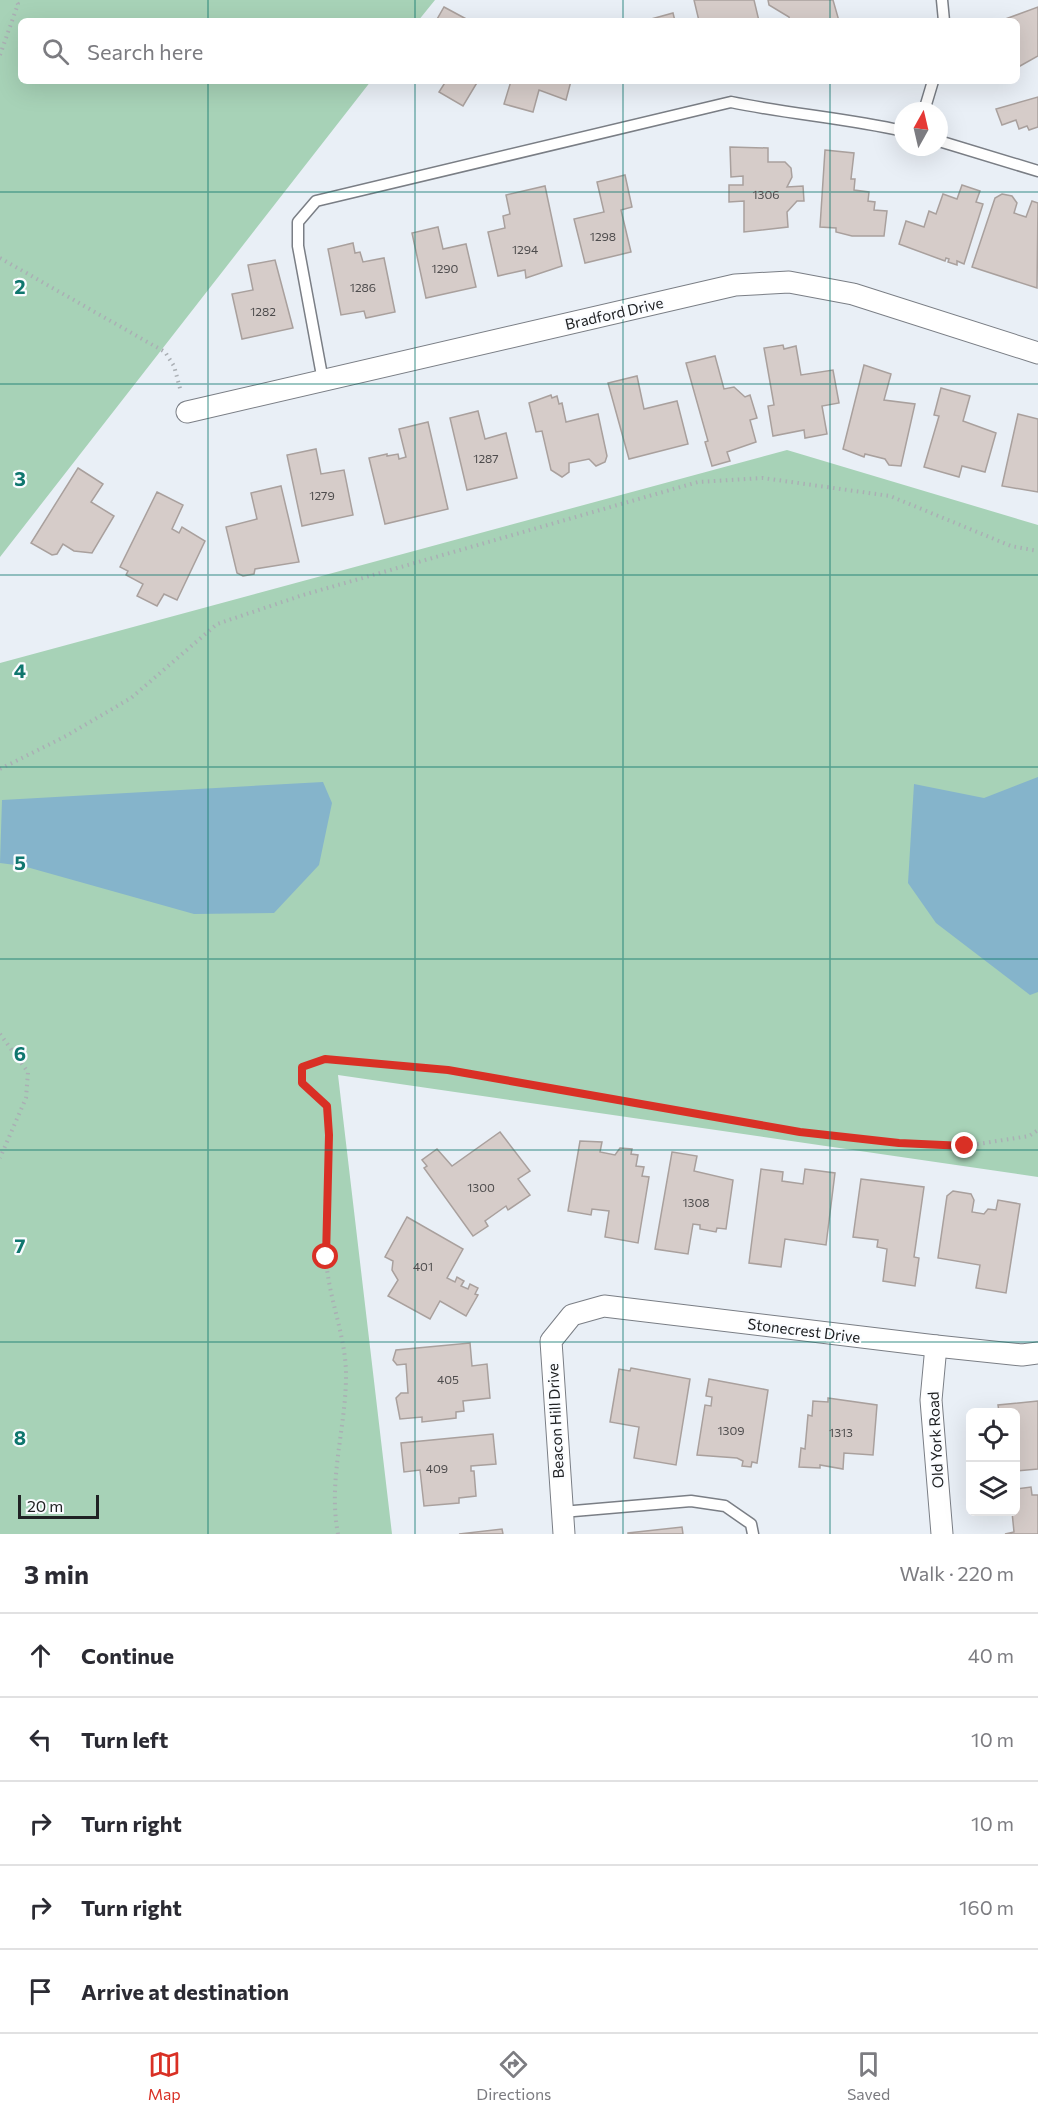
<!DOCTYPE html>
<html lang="en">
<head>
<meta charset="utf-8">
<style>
  :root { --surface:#fff; --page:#f7f7f7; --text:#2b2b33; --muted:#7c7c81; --line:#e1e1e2; --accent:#d93025 }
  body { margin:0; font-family:Commissioner,sans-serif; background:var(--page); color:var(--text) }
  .controls { position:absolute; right:18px; bottom:18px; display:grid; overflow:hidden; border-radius:9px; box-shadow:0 6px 24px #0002 }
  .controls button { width:54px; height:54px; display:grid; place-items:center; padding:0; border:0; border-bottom:2px solid var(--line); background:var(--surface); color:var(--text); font:30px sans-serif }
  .compass { position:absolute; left:894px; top:102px; width:54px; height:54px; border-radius:50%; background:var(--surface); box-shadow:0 6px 24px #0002; rotate:8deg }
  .scale { position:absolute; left:18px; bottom:15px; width:81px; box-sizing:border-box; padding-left:6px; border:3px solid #202224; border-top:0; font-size:16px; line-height:21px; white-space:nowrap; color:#202224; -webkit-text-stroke:4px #fafcff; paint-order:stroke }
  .stop { position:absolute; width:18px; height:18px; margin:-14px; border:4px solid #d93025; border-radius:50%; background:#fff }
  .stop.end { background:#d93025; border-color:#fff; box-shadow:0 2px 6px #0008 }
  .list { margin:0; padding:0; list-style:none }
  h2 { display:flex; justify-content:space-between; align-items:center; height:78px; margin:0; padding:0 24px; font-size:26px }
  h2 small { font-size:20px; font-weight:400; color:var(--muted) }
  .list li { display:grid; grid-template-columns:39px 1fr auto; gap:18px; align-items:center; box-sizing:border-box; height:84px; padding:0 24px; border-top:2px solid var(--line) }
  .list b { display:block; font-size:22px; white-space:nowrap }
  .list em { font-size:20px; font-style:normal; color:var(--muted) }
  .icon { flex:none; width:33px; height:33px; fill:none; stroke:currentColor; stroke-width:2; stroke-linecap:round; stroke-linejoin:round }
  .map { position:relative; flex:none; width:1038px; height:1534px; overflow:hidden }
  .search { position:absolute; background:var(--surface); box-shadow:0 6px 24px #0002; left:18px; right:18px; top:18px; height:66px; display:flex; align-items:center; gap:15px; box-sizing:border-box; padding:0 21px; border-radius:9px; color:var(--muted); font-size:22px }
  .sheet { height:498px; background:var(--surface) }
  nav { display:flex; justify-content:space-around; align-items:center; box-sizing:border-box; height:84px; border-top:2px solid var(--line); background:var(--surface); font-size:16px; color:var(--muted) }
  nav a { display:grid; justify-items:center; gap:3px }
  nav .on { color:var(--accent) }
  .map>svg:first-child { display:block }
  .green { fill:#a7d2b7 }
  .water { fill:#85b4cb }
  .building { fill:#d6ccc9; stroke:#a9a09d; stroke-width:1.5 }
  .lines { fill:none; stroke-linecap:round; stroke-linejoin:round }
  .service-casing { stroke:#7a7e85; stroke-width:13 }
  .minor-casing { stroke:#7a7e85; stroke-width:23 }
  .path { stroke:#aaafb4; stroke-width:4; stroke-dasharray:1.5 4.5; stroke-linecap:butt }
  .service { stroke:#fff; stroke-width:10 }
  .minor { stroke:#fff; stroke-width:21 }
  .route { stroke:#d93025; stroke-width:8 }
  .grid { fill:none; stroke:#0f766e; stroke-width:1.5; stroke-opacity:0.55 }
  .labels { text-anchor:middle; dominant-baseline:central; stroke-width:4.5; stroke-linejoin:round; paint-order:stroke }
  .number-label { font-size:12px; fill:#4e4c4d }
  .street-label { font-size:15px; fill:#202224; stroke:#fafcff }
  .grid-label { font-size:20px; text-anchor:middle; font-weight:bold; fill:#0f766e; stroke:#fafcff; stroke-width:4.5; stroke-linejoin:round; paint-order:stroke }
</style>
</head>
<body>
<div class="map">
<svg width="1038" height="1534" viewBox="0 0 1038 1534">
  <rect width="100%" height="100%" fill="#e9eff6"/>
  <!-- green -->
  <g class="green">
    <polygon points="0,0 435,0 418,21 21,21 21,81 371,81 0,557"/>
    <polygon points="787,450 1038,525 1038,1177 338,1075 392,1534 0,1534 0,663"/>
  </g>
  <!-- water -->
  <g class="water">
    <polygon points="1038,777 1038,992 1030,995 936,923 908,883 914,784 984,798"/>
    <polygon points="323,782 332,803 319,865 274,913 194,914 23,866 0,863 2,800"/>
  </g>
  <!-- building -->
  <g class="building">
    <polygon points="694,0 754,0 759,21 699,21"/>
    <polygon points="768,0 833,0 839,21 790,21 789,17 769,5"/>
    <polygon points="444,7 470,21 436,21"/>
    <polygon points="1038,7 1038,56 1020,66 1017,64 1017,21 1000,21"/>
    <polygon points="673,13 675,21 644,21"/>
    <polygon points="446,81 478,81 463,106 439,92"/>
    <polygon points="511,81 571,81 566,100 539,90 533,112 504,104"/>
    <polygon points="1038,97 1038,127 1029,130 1027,126 1019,129 1016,120 1002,125 996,109"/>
    <polygon points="730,147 768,148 768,162 785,162 791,168 792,177 787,187 803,186 804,201 797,201 787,212 788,227 744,232 744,201 729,202 729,185 743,185 743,176 731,177"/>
    <polygon points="825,150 854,153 851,179 855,179 854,190 869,192 868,201 875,202 874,210 887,211 884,236 852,236 836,232 836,228 820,227"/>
    <polygon points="625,175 632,207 621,210 631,252 585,263 574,219 604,212 597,182"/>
    <polygon points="962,185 980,191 976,202 983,204 964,264 957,261 957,265 948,262 949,259 946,258 945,261 899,244 906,221 924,227 929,211 936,214 943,194 957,199"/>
    <polygon points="545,186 562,266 526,278 525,270 498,276 488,232 505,228 503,216 510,214 506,195"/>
    <polygon points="1002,194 1012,196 1017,203 1014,213 1026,217 1032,201 1038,203 1037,288 972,267 995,198"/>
    <polygon points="438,227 443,249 466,244 476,287 426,298 412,233"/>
    <polygon points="353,243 355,253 360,252 363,262 384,258 395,312 366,318 364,311 341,315 328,249"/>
    <polygon points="275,260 293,328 242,339 232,294 253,290 248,265"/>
    <polygon points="783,345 784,349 796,346 801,375 833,370 839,403 822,406 827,434 805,438 804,430 773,436 768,406 774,405 764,348"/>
    <polygon points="715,356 724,389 734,387 745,397 750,395 757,418 750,420 756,442 727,452 730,461 712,466 705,442 708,441 686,363"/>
    <polygon points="864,365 891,374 884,400 915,404 901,466 889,465 885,459 865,454 864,457 843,449"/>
    <polygon points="637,376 644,409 677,401 688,444 629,459 608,383"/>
    <polygon points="941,388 970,396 963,421 996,433 985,472 962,466 959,477 924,467 939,416 934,415"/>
    <polygon points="551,395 552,398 557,396 559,404 562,403 566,422 598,414 607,456 605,462 596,466 589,459 569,463 569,472 562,477 551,470 542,431 536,432 529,403"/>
    <polygon points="478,411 485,439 506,433 517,478 467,490 450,418"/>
    <polygon points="1018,414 1038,419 1038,492 1002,486"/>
    <polygon points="428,422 448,509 385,524 369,458 387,454 387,456 398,454 399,459 406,457 399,429"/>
    <polygon points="316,449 321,474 344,470 353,515 302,526 287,455"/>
    <polygon points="78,468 103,484 91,502 114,516 92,553 74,551 63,544 57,554 52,555 31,543"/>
    <polygon points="281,486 299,562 255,569 254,574 243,576 237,573 226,527 257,519 251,493"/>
    <polygon points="157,492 183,505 172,529 179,533 182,527 205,541 177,600 164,594 157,606 137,596 143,584 126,575 128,571 120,567"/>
    <polygon points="500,1132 530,1171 518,1179 530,1195 508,1210 506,1206 485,1221 488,1226 473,1236 424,1168 427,1166 422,1160 437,1149 452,1166"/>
    <polygon points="580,1141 602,1142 600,1152 615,1155 620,1148 632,1149 631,1154 638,1155 636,1166 644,1167 642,1176 649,1177 638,1243 605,1237 609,1211 592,1209 591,1215 568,1211"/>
    <polygon points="672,1152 697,1156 694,1171 733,1180 726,1229 717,1228 716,1232 700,1229 700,1225 693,1224 688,1254 655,1249"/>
    <polygon points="761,1169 783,1172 782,1181 803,1184 805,1169 835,1173 826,1245 785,1239 781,1267 749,1263"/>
    <polygon points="861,1179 924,1187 914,1257 919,1258 915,1286 883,1281 887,1249 877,1247 878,1240 853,1237"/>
    <polygon points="953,1191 971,1194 974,1200 972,1212 984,1214 988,1209 996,1210 998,1200 1020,1204 1006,1293 976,1288 980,1265 938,1258 947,1196"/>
    <polygon points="407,1217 463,1249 447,1278 455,1282 457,1277 464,1281 461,1286 468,1289 470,1284 478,1288 475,1294 478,1295 466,1316 440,1301 430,1319 388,1296 398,1280 392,1270 393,1261 385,1257"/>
    <polygon points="470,1343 472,1366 487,1364 490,1398 463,1401 464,1411 456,1412 456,1418 422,1422 422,1417 400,1419 396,1398 401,1393 408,1393 406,1364 397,1365 393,1360 396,1350"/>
    <polygon points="631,1368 690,1379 676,1465 634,1458 639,1427 610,1422 619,1369 630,1371"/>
    <polygon points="709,1379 768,1390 757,1463 752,1462 751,1467 742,1466 743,1461 737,1458 697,1455 705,1405 711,1406 712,1397 706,1396"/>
    <polygon points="828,1398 877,1405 873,1455 844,1453 843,1469 820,1465 820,1468 799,1467 801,1448 805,1449 808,1415 812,1416 813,1401 828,1402"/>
    <polygon points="1038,1401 1038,1469 1016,1471 1016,1412 999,1412 998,1405"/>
    <polygon points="493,1434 496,1464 471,1466 471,1471 474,1471 476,1496 459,1498 459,1503 424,1506 420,1470 404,1472 401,1443"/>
    <polygon points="1031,1487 1032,1495 1038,1495 1038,1534 1005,1534 1014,1532 1012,1512 1016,1512 1016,1489"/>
    <polygon points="682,1527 683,1534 628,1534 628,1533"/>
    <polygon points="502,1529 503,1534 459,1534"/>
  </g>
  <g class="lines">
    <!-- service casing -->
    <g class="service-casing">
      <g id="service">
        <polyline points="942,0 944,21"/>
        <polyline points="924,111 933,81"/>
        <polyline points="939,141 1038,171"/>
        <path d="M323,381L298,246V222L316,201L731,102C788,114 846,118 903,131"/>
        <polyline points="562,1512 691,1501 725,1506 751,1524 753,1534"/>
      </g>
    </g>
    <!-- minor casing -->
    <g class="minor-casing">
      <g id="minor">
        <polyline points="187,412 735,285 789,282 853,294 1038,353"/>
        <polyline points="936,1346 931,1400 942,1534"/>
        <polyline points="564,1534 551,1341 572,1315 604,1306 936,1346 1022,1355 1038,1353"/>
      </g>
    </g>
    <!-- path -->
    <g class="path">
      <polyline points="0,55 18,4 15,0"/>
      <polyline points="0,258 165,352 174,366 181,392"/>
      <polyline points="0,769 66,736 131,698 217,624 303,595 698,482 763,478 890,496 1011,546 1038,551"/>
      <polyline points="0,1034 28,1072 26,1098 0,1158"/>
      <path d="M338,1534C328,1482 345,1431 346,1379C347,1337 328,1299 326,1257C323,1207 330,1156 327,1106L302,1083V1067L325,1059L448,1070L800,1132L899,1143L965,1146L1029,1136L1038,1130"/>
    </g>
    <!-- service -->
    <use href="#service" class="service"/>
    <!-- minor -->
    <use href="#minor" class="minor"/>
  </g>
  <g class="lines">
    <!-- route -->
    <polyline class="route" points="326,1257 329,1135 327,1106 302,1083 302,1067 325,1059 448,1070 800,1132 899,1143 965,1146"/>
  </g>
  <!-- grid -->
  <path class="grid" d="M208,0V21M415,0V21M623,0V21M830,0V21M208,81V1534M415,81V1534M623,81V1534M830,81V1534M0,192H1038M0,384H1038M0,575H1038M0,767H1038M0,959H1038M0,1150H1038M0,1342H1038"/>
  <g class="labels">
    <!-- number labels -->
    <g class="number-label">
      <text x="766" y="194">1306</text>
      <text x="603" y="236">1298</text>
      <text x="525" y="249">1294</text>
      <text x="445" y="268">1290</text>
      <text x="363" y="287">1286</text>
      <text x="263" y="311">1282</text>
      <text x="486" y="458">1287</text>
      <text x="322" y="495">1279</text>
      <text x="481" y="1187">1300</text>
      <text x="696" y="1202">1308</text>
      <text x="423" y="1266">401</text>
      <text x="448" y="1379">405</text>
      <text x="731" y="1430">1309</text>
      <text x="841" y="1432">1313</text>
      <text x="437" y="1468">409</text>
    </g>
    <!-- street labels -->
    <g class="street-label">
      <text transform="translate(614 313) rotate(-13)">Bradford Drive</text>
      <text transform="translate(804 1330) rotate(7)">Stonecrest Drive</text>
      <text transform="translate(555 1421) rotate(-93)">Beacon Hill Drive</text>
      <text transform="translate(935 1440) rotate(-93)">Old York Road</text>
    </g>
  </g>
  <g class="grid-label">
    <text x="20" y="294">2</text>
    <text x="20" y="486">3</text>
    <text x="20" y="678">4</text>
    <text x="20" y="870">5</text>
    <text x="20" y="1061">6</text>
    <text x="20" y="1253">7</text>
    <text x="20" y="1445">8</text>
  </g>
</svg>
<div class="controls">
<button><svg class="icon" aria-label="locate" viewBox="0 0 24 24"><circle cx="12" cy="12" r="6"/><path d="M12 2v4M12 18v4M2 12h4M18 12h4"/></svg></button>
<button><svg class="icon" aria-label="layers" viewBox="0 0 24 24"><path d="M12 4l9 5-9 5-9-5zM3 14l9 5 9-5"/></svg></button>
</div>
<svg class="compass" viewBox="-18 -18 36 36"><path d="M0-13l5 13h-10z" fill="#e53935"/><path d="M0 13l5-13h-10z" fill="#7c7c81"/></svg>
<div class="scale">20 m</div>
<div class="stop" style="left:326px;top:1257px"></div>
<div class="stop end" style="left:965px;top:1146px"></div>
<div class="search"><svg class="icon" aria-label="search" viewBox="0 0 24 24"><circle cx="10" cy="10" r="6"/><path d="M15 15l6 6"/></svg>Search here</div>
</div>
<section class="sheet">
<h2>3 min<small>Walk · 220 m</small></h2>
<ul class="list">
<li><svg class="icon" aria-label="ahead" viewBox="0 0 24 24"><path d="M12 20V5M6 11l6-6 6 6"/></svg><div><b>Continue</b></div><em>40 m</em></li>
<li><svg class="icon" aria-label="left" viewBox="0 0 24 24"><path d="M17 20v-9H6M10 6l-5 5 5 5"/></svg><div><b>Turn left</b></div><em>10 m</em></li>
<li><svg class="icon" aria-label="right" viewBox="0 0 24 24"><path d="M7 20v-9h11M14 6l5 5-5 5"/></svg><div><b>Turn right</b></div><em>10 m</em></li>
<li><svg class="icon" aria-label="right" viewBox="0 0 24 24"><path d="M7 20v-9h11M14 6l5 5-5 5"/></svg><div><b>Turn right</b></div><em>160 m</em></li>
<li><svg class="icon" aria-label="arrive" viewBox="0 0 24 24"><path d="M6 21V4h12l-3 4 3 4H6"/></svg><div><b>Arrive at destination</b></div></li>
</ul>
</section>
<nav>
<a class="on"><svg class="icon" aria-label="map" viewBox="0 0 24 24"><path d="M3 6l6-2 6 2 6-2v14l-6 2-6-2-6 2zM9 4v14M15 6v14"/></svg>Map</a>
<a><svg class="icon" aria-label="directions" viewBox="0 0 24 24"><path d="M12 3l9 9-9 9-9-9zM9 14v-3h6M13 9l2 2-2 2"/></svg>Directions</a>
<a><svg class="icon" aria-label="saved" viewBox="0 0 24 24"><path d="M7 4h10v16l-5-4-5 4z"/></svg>Saved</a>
</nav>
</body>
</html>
